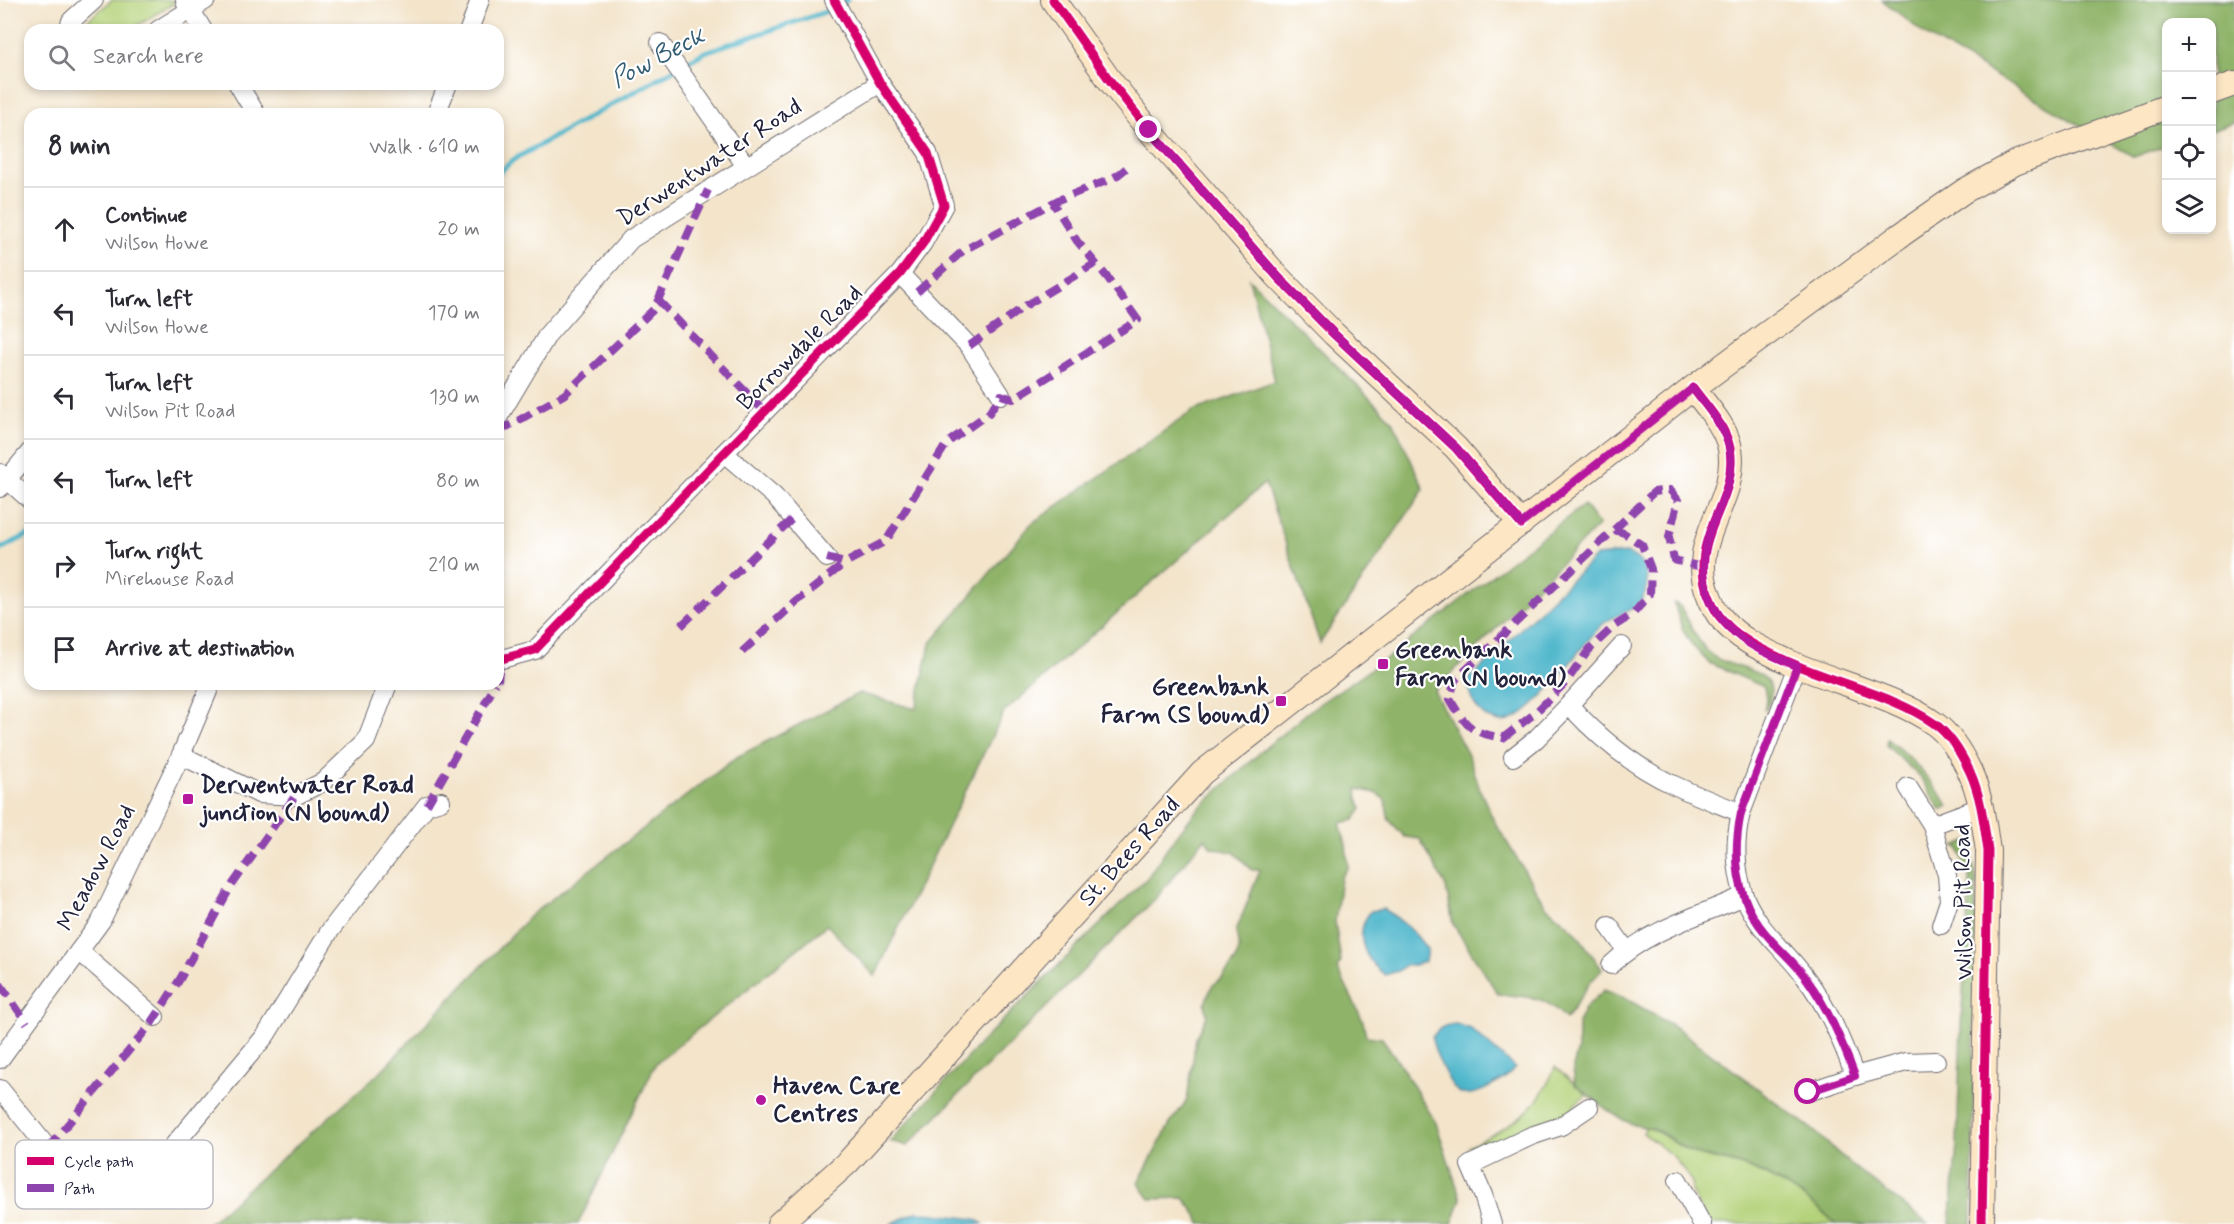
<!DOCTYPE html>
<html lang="en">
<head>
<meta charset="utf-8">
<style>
  :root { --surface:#fff; --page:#f7f7f7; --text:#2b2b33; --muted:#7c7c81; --line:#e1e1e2 }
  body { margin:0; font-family:Mynerve,sans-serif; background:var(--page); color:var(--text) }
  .controls { position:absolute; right:18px; top:18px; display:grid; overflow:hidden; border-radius:12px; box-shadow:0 3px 9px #0003 }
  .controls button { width:54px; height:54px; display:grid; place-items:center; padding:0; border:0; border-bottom:2px solid var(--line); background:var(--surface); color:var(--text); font:30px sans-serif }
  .stop { position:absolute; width:18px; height:18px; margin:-14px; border:4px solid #b5179e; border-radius:50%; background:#fff }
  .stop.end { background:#b5179e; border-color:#fff; box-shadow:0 2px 6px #0008 }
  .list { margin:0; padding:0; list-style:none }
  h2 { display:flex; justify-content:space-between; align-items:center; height:78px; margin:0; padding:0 24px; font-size:26px }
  h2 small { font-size:20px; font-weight:400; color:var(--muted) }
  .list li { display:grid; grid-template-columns:39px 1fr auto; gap:18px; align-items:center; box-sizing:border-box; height:84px; padding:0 24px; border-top:2px solid var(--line) }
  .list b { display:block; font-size:22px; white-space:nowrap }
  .list p { margin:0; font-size:20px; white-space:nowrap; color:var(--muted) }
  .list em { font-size:20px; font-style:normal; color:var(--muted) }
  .icon { flex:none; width:33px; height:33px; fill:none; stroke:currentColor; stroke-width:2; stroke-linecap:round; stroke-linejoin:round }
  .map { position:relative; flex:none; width:2234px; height:1224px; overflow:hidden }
  .search { position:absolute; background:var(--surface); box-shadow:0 3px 9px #0003; left:24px; top:24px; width:480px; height:66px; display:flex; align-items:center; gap:15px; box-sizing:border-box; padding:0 21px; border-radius:18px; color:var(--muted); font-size:22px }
  .panel { position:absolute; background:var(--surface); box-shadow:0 3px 9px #0003; left:24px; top:108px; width:480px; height:582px; border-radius:18px }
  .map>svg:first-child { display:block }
  .green { fill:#b4d279; stroke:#6b7a5a; stroke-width:1.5 }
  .forest { fill:#8fb469; stroke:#586b52; stroke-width:1.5 }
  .water { fill:#4db6cb; stroke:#386c83; stroke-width:1.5 }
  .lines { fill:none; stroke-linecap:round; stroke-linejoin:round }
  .stream { stroke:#4db6cb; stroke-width:5 }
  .street-casing { stroke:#6b666d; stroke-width:20 }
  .secondary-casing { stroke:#6b666d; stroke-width:26 }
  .street { stroke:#fff; stroke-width:18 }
  .secondary { stroke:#fce6c4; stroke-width:24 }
  .quiet { stroke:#8e44ad; stroke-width:8; stroke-dasharray:15 8; stroke-linecap:butt }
  .cycleway-casing { stroke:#fff; stroke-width:13 }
  .cycleway { stroke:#d6006c; stroke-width:9 }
  .route { stroke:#b5179e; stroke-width:8 }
  .poi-dot { fill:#b5179e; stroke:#fff; stroke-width:2 }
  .labels { text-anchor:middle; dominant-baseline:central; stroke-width:4.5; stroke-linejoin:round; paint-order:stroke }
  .street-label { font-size:24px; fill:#22223b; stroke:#fff }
  .poi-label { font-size:24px; font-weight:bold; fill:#22223b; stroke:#fff; text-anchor:start }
  .water-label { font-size:26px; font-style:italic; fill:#335d75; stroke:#fff }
  .key { fill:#fff; stroke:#bdbdc4; stroke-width:1.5 }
  .key-label { font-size:16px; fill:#22223b }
</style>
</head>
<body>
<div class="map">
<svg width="2234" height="1224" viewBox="0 0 2234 1224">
  <rect width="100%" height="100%" fill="#fff"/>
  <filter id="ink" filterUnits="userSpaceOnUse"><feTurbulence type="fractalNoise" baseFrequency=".0167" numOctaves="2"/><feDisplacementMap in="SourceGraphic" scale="12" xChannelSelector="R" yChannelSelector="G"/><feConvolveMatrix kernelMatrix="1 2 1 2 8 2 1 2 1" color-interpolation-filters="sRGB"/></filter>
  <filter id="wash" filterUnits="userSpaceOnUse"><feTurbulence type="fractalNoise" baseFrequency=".008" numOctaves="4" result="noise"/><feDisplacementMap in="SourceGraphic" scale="24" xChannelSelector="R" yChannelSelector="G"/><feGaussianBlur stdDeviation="1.35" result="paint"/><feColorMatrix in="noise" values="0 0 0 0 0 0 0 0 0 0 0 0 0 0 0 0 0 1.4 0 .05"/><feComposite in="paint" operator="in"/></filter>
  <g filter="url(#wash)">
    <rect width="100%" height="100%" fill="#f3e4ca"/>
    <!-- green -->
    <g class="green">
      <polygon points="112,0 179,0 130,30 76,30"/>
      <path d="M1555,1067L1587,1095L1574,1105L1573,1111L1480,1151L1469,1147C1512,1123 1536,1116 1555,1067Z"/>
      <path d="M1646,1127C1662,1132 1673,1143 1687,1150C1703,1158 1719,1159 1736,1164C1757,1169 1807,1196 1823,1210C1827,1214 1831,1219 1835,1224H1708L1691,1191L1692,1182L1674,1157L1643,1133Z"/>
    </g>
    <!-- forest -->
    <g class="forest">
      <polygon points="1882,0 2234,0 2234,122 2212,130 2212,22 2166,22 2166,145 2134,157 1927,36"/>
      <polygon points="1249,279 1393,421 1424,489 1320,643 1265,483 1004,712 875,976 827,925 656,1063 578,1224 208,1224 380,1072 531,915 737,757 859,693 916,709 930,644 1031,524 1193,411 1275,381"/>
      <path d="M1584,505L1599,525L1434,691L1470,759L1480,790L1494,821L1545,905L1575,931L1602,969L1589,984L1566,1019C1542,993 1530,998 1498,994L1453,924L1446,887L1420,839L1405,837L1389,820L1385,800L1376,793L1357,789L1358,798L1362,809L1354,820L1340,823L1346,845L1348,867L1341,878L1335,921L1341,962L1337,968L1363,1021L1366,1036L1382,1038L1400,1064L1436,1123L1461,1199L1452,1224H1200L1197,1215L1184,1198L1150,1199L1138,1183L1170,1124L1187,1100L1196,1038L1207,1016L1205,1003L1212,986L1222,978L1236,960L1239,949L1236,931L1260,870H1252L1235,853L1211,847L1205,838L1156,898L907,1146L890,1141L987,1036L1148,877L1167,848L1196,811L1264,749L1313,708L1387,658L1517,556Z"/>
      <path d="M1674,603L1680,606C1690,622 1697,644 1713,656C1736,672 1789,667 1765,711L1766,697L1764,687L1709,663L1692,645L1683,631Z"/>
      <path d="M1887,739C1913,758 1930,780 1949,806L1941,810L1920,777L1886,745Z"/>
      <polygon points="1969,840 1976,880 1972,1224 1950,1224 1957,1145 1961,1026 1970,878 1959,848 1955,846"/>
      <path d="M1604,990L1627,999L1678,1029L1813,1130L1850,1164L1928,1224H1835C1815,1201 1768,1173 1738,1164C1721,1159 1707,1159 1689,1151C1678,1146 1669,1137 1658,1131C1650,1127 1640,1127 1632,1124C1610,1115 1594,1098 1575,1085L1573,1067L1578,1049V1023L1585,1008Z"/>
    </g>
    <!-- water -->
    <g class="water">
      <path d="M1626,553C1645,559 1652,578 1643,597C1635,613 1614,613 1602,625C1577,649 1542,707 1511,720C1502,724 1493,721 1485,716C1474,708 1468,693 1468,680L1596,556Z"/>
      <path d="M1383,909C1401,919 1415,932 1427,949L1425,962L1415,965H1405L1398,971L1385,975C1363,959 1353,933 1371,911Z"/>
      <path d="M1456,1024L1471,1029L1515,1068C1506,1080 1477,1097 1462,1094C1451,1092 1433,1049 1432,1038C1439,1027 1444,1025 1456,1024Z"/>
      <polygon points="917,1212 976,1219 983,1224 890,1224"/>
    </g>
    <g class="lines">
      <!-- stream -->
      <g class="stream">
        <polyline points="498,174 513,160 705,52 837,8 847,0"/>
        <polyline points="0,549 30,534"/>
      </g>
    </g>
  </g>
  <g filter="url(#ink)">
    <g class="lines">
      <!-- street casing -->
      <g class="street-casing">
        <g id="street">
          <polyline points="185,1 203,30"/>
          <polyline points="68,30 71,21 94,0"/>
          <polyline points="158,30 206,0"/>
          <polyline points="469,30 480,0"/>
          <polyline points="660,43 746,166"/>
          <polyline points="238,84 256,114"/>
          <polyline points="436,114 448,84"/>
          <polyline points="900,274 969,346 1001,395"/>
          <polyline points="498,418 548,334 631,239 880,83"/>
          <polyline points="724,453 774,496 827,558"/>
          <polyline points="0,473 30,500"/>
          <polyline points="0,488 30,452"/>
          <polyline points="498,660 535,650 724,453 900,274 923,243 944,205 928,153 880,83 834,0"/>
          <polyline points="1569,705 1622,646"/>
          <polyline points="181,755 259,794 295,796 323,782 366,741 388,684"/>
          <path d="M1513,757L1536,739L1569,705C1599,738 1636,768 1676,786C1697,796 1719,804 1741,813"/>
          <polyline points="1908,787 1932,825 1981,807"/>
          <polyline points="1932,825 1947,875 1949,901 1941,925"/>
          <path d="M1744,896C1760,933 1782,946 1805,977C1828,1007 1842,1041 1855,1076L1906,1062L1936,1061"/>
          <polyline points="1609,926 1626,950"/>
          <polyline points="79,951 155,1017"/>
          <path d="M1611,965C1647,930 1699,916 1744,896C1735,867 1734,842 1741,813L1797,666"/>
          <polyline points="0,1059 101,921 181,755 211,684"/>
          <polyline points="0,1089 75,1182 102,1191 148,1176 266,1035 329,932 427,805 441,801"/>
          <polyline points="1808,1092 1855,1076"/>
          <polyline points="1678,1180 1702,1224"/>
          <polyline points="1492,1224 1483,1195 1470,1165 1531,1136 1561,1126 1589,1107"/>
        </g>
      </g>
      <!-- secondary casing -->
      <g class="secondary-casing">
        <g id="secondary">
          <polyline points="1053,0 1108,78 1149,130 1278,277 1334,334 1456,448 1521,524"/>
          <polyline points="2212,92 2234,84"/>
          <path d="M1693,388C1706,406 1726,426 1730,449C1739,503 1684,541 1710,598C1713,605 1716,613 1721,618C1739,640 1763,650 1789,662C1833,682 1896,696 1935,724C1950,735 1962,755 1970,772C1981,796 1984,824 1988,851L1982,1224"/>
          <polyline points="779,1224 848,1162 1202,773 1693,388 1898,237 1964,191 2015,163 2166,107"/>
        </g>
      </g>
      <!-- street -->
      <use href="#street" class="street"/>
      <!-- secondary -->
      <use href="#secondary" class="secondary"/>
      <!-- quiet -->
      <g class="quiet">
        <polyline points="917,292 964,250 1058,200 1104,182 1118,175 1129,166"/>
        <polyline points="658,300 765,412"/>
        <polyline points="969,346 1025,306 1096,263"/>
        <polyline points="498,432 565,394 654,309 708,190"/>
        <path d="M1614,530L1624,533L1642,545L1651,569L1650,594L1633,614L1613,627L1588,651L1567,681L1534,714L1503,738C1470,732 1467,728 1450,699L1455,680L1654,492L1670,490L1678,500L1669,537L1674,560L1702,567"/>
        <polyline points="827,558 845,563 886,541 947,443 989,413 1001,395 1013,399 1138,320 1107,277 1077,241 1053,203"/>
        <polyline points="681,626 793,518"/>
        <polyline points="742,652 796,602 845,563"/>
        <polyline points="498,681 500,660"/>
        <polyline points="427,805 496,684"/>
        <polyline points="0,984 27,1023"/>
        <polyline points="48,1148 151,1024 180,979 230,888 295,796"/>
      </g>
      <!-- cycleway casing -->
      <g class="cycleway-casing">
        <g id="cycleway">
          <polyline points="1053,0 1108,78 1149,130 1278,277 1334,334 1456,448 1521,524"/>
          <path d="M1693,388C1706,406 1726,426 1730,449C1739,503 1684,541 1710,598C1713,605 1716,613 1721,618C1739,640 1763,650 1789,662C1833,682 1896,696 1935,724C1950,735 1962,755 1970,772C1981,796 1984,824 1988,851L1982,1224"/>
          <polyline points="498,660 535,650 724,453 900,274 923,243 944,205 928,153 880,83 834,0"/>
        </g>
      </g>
      <!-- cycleway -->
      <use href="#cycleway" class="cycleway"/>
    </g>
  </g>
  <g class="lines" filter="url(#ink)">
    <!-- route -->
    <path class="route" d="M1149,130L1278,277L1334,334L1456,448L1521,524L1693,388C1706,406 1723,424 1729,446C1736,473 1724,497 1714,521C1696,562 1701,604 1736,634C1753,649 1777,657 1797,666L1741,813C1732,856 1736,899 1766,934C1778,949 1794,961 1806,978C1828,1008 1842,1041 1855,1076L1808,1092"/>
  </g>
  <!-- markers -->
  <g class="poi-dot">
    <rect x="1377" y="658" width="12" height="12" rx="3"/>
    <rect x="1275" y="695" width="12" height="12" rx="3"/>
    <rect x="182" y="793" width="12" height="12" rx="3"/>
    <circle cx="761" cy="1100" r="6"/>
  </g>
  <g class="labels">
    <!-- street labels -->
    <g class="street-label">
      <text transform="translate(710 163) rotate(-33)">Derwentwater Road</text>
      <text transform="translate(800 348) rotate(-45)">Borrowdale Road</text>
      <text transform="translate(1130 852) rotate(-48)">St. Bees Road</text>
      <text transform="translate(97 868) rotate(-62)">Meadow Road</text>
      <text transform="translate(1964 902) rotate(-91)">Wilson Pit Road</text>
    </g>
    <!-- poi labels -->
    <g class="poi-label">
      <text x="1395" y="650">Greenbank<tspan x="1395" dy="28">Farm (N bound)</tspan></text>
      <text x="1269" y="687" text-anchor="end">Greenbank<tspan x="1269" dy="28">Farm (S bound)</tspan></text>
      <text x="200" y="785">Derwentwater Road<tspan x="200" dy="28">junction (N bound)</tspan></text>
      <text x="773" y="1086">Haven Care<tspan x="773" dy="28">Centres</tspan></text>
    </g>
    <!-- water labels -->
    <g class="water-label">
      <text transform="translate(658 58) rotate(-28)">Pow Beck</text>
    </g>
  </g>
  <!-- legend -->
  <rect x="15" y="1140" width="198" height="69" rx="9" class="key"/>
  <rect x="27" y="1157" width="27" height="8" fill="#d6006c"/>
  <rect x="27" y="1184" width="27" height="8" fill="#8e44ad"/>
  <g class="key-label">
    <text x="64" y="1167">Cycle path</text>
    <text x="64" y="1194">Path</text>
  </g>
</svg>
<div class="controls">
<button>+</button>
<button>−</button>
<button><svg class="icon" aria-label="locate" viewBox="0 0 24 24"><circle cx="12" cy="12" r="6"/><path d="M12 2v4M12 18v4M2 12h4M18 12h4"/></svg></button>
<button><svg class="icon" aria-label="layers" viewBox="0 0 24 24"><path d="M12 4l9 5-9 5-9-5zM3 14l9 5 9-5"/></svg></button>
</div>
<div class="stop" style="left:1808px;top:1092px"></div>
<div class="stop end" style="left:1149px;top:130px"></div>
<div class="search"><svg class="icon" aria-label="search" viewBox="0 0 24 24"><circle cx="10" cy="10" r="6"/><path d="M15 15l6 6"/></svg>Search here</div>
<section class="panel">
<h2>8 min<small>Walk · 610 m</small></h2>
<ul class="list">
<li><svg class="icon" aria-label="ahead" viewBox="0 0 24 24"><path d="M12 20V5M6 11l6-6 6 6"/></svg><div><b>Continue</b><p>Wilson Howe</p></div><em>20 m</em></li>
<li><svg class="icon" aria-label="left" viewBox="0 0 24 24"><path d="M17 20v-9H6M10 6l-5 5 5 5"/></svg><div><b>Turn left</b><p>Wilson Howe</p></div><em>170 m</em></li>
<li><svg class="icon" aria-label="left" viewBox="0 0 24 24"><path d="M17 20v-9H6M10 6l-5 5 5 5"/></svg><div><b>Turn left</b><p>Wilson Pit Road</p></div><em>130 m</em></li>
<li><svg class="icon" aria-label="left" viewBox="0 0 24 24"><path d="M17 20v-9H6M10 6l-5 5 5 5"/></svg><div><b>Turn left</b></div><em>80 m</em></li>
<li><svg class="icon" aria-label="right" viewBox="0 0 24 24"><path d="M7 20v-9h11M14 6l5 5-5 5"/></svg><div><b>Turn right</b><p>Mirehouse Road</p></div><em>210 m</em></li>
<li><svg class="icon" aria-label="arrive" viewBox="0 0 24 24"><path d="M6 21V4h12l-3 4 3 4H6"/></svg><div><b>Arrive at destination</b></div></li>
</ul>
</section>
</div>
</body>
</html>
